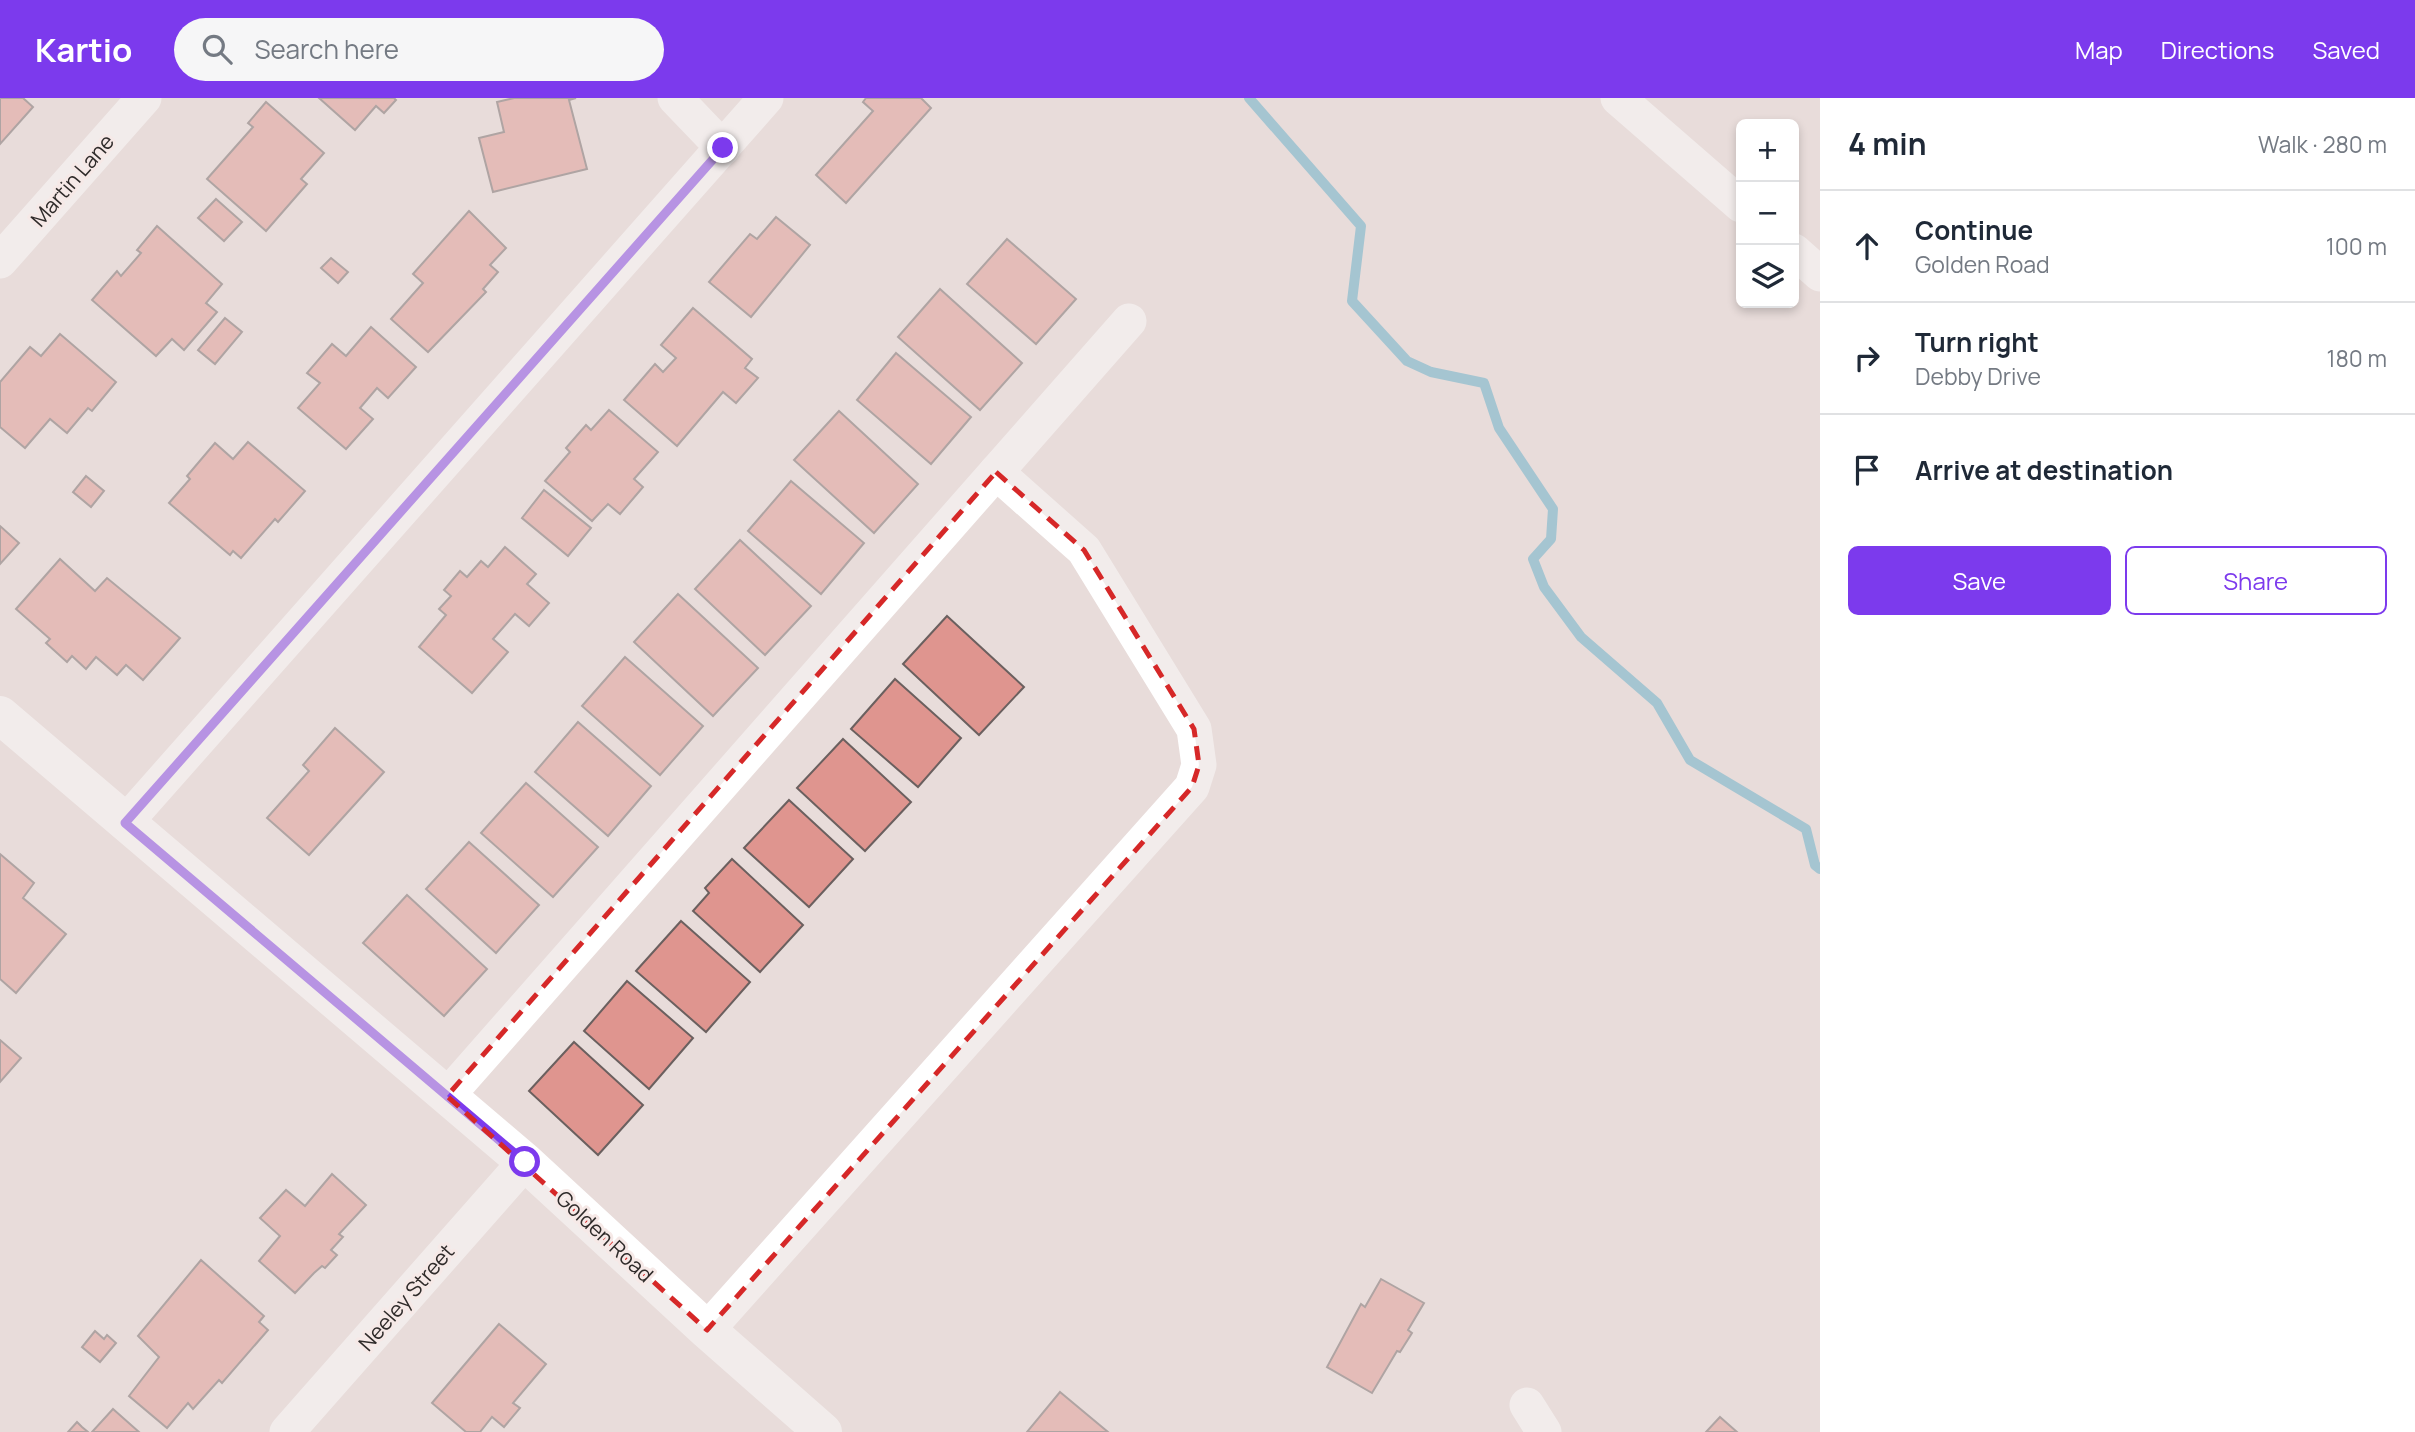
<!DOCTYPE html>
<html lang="en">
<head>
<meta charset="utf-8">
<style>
  :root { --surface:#fff; --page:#f6f6f7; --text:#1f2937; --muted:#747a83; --line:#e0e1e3; --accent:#7c3aed }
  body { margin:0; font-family:Manrope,sans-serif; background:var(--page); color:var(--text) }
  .controls { position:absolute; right:21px; top:21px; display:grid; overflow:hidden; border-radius:10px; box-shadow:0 4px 10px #0003 }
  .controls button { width:63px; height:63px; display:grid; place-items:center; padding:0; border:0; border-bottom:2px solid var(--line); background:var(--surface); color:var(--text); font:35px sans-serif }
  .stop { position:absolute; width:21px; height:21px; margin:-16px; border:5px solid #7c3aed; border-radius:50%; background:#fff }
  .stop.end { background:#7c3aed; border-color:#fff; box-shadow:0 2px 7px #0008 }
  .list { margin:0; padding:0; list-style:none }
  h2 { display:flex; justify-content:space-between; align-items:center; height:91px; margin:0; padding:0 28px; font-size:30px }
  h2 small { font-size:23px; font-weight:400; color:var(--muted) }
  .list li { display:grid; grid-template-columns:46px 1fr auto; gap:21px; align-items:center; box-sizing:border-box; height:112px; padding:0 28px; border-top:2px solid var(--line) }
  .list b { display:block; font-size:26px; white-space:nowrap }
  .list p { margin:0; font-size:23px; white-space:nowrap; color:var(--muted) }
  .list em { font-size:23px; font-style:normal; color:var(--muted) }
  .actions { display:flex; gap:14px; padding:21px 28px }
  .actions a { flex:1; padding:16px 0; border:2px solid var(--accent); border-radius:10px; text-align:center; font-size:24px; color:var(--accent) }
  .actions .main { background:var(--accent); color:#fff }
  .icon { flex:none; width:38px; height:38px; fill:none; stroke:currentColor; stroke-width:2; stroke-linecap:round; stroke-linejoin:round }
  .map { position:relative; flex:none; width:1820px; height:1334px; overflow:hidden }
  header { display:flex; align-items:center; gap:42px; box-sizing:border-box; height:98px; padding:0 35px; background:var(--accent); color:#fff }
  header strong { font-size:33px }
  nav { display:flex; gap:38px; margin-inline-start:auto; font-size:24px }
  .search { width:490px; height:63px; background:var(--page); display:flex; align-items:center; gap:18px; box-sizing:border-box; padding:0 24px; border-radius:38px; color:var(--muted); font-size:26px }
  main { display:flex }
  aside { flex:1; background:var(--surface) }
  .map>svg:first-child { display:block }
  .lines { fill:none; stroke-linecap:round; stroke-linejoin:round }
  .stream { stroke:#55a8c5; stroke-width:10 }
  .building { fill:#df958f; stroke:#6b605f; stroke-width:2 }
  .minor { stroke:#fff; stroke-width:35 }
  .tertiary { stroke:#fff; stroke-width:38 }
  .route { stroke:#7c3aed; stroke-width:9 }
  .marked { fill:none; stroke:#d62828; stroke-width:5; stroke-dasharray:14 9; stroke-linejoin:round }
  .labels { text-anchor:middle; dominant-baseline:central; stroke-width:6; stroke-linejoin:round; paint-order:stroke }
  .street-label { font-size:21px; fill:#2f2b2a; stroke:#f6e9e7 }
</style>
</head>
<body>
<header>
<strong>Kartio</strong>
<div class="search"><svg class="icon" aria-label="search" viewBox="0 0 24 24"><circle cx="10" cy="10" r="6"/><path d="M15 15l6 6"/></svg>Search here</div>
<nav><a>Map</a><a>Directions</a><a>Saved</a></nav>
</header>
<main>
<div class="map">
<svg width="1820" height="1334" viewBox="0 0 1820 1334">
  <rect width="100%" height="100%" fill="#e8dcda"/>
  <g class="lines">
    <!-- stream -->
    <polyline class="stream" points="1249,0 1361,128 1352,203 1407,263 1431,274 1484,285 1499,330 1553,411 1551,441 1533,461 1544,489 1581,539 1657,605 1690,662 1806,731 1815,767 1820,771"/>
  </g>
  <!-- building -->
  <g class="building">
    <polygon points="0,0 23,0 33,9 0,46"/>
    <polygon points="319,0 394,0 396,2 384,15 376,8 355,32"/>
    <polygon points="514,0 576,0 569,2 587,71 493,94 479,40 504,34 497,4"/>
    <polygon points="866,0 921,0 931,10 846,105 816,77 873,13 863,4"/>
    <polygon points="266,4 324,55 301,81 307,86 266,133 207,81 253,29 248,25"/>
    <polygon points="216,101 242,124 224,143 198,120"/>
    <polygon points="469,113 506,150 490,167 498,174 483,191 486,194 428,254 391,221 423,185 413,176"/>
    <polygon points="776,119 810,147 751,219 709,184 750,136 757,141"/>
    <polygon points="157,128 222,186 206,205 217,214 184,252 172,241 156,258 92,202 117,173 121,178 141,155 137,152"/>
    <polygon points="1007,141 1076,201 1036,246 967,186"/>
    <polygon points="331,160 348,174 338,185 321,170"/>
    <polygon points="940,191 1022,265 980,312 898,239"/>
    <polygon points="693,210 752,261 745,270 758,280 736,305 723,294 677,348 624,302 655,266 663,274 676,260 661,247"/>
    <polygon points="225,220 242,234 215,266 198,252"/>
    <polygon points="371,229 416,269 388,300 377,290 360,310 373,321 346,351 298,310 320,285 307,275 332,246 346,258"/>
    <polygon points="60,236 116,284 92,313 88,310 67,335 50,321 25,350 0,329 0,284 30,249 41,258"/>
    <polygon points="896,255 971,319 931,366 857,302"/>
    <polygon points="609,312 658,354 634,381 643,389 620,416 608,406 592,423 545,383 570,354 566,350 586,327 591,332"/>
    <polygon points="839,313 918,386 874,435 794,362"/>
    <polygon points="248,344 305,393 278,424 275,421 241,460 233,453 230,457 169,405 190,381 187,378 215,345 233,361"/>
    <polygon points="86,378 104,393 91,409 73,394"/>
    <polygon points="791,383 864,445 821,496 748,433"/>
    <polygon points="544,392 591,430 568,458 522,420"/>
    <polygon points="0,428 19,445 0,466"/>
    <polygon points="740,442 811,508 765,557 695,491"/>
    <polygon points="505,449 536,476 527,486 549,505 529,528 515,516 493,541 508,554 472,595 419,549 446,517 439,511 451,498 444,492 460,473 467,479 481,463 488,469"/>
    <polygon points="60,461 95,493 107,480 180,540 143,582 126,567 117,577 96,559 86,571 72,558 67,564 46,545 50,541 16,511"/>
    <polygon points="678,496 758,570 713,618 634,544"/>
    <polygon points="947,518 1024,589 979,637 903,566"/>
    <polygon points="625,559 703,628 660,677 582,608"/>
    <polygon points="895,581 961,640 918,689 851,631"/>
    <polygon points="578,624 651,688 608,738 535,674"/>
    <polygon points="335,630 384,674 309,757 267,720 309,673 303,667"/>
    <polygon points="843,641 911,704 865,753 797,690"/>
    <polygon points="526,685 598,749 553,799 481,735"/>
    <polygon points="789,702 853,761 809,809 744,750"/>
    <polygon points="469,744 539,807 496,855 426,791"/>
    <polygon points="0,756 34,785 23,800 66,836 16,895 0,881"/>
    <polygon points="732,761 803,827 760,874 693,813 709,795 705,790"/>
    <polygon points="407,797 487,871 444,918 363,845"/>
    <polygon points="681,823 750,884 706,934 636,873"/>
    <polygon points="627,883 693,940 649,991 584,933"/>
    <polygon points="0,942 21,960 0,984"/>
    <polygon points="574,944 643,1007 598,1057 529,993"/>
    <polygon points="332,1076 366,1107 339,1136 343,1139 331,1152 337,1157 325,1170 322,1168 314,1175 295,1195 259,1163 280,1138 260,1120 286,1092 305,1108"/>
    <polygon points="201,1162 264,1218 259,1224 268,1232 222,1285 219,1282 193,1311 188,1305 167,1330 129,1298 159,1259 138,1238"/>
    <polygon points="1381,1181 1424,1205 1408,1232 1412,1235 1400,1254 1397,1253 1372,1295 1327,1269 1361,1206 1365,1209"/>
    <polygon points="499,1226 546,1266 513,1305 520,1310 504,1329 492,1319 480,1334 466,1334 432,1305"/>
    <polygon points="95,1233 104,1241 107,1237 116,1245 100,1264 82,1249"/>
    <polygon points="1060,1294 1108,1334 1027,1334"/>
    <polygon points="113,1311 139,1334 92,1334"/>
    <polygon points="1720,1319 1737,1334 1706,1334"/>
    <polygon points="77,1324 82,1329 88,1334 68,1334"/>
  </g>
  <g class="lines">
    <!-- minor -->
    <g class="minor">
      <polyline points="675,0 723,50"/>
      <polyline points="1618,0 1741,107"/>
      <polyline points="1794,153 1820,176"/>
      <polyline points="0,163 144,0"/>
      <polyline points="125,725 766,0"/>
      <polyline points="447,998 1129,223"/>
      <polyline points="707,1232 1192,689 1199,667 1194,631 1084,452 996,374"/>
      <polyline points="1527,1307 1544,1334"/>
      <polyline points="287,1334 525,1064"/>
    </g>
    <!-- tertiary -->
    <polyline class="tertiary" points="0,617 525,1064 707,1232 823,1334"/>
  </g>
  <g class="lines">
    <!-- route -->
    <polyline class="route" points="525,1064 125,725 723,50"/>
  </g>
  <!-- marked area -->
  <path d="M0 0H1820V1334H0ZM996,374L1084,452L1194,631L1199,667L1192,689L707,1232L447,998Z" fill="#e8dcda" fill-opacity=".55" fill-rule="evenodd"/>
  <path class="marked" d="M996,374L1084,452L1194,631L1199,667L1192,689L707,1232L447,998Z"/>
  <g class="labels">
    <!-- street labels -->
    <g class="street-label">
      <text transform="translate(72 82) rotate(-49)">Martin Lane</text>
      <text transform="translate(605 1138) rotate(43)">Golden Road</text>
      <text transform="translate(406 1199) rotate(-49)">Neeley Street</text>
    </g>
  </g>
</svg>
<div class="controls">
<button>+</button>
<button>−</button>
<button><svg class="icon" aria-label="layers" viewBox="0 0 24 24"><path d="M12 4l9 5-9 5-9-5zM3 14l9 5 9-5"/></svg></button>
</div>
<div class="stop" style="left:525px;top:1064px"></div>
<div class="stop end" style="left:723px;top:50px"></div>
</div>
<aside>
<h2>4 min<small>Walk · 280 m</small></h2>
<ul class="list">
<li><svg class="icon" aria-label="ahead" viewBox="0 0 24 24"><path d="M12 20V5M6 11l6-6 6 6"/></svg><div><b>Continue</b><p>Golden Road</p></div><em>100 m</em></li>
<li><svg class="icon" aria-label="right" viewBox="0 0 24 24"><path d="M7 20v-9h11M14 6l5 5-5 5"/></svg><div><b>Turn right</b><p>Debby Drive</p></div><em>180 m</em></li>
<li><svg class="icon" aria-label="arrive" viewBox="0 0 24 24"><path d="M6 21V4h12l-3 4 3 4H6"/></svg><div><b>Arrive at destination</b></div></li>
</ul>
<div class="actions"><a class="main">Save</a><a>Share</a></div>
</aside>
</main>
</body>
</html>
